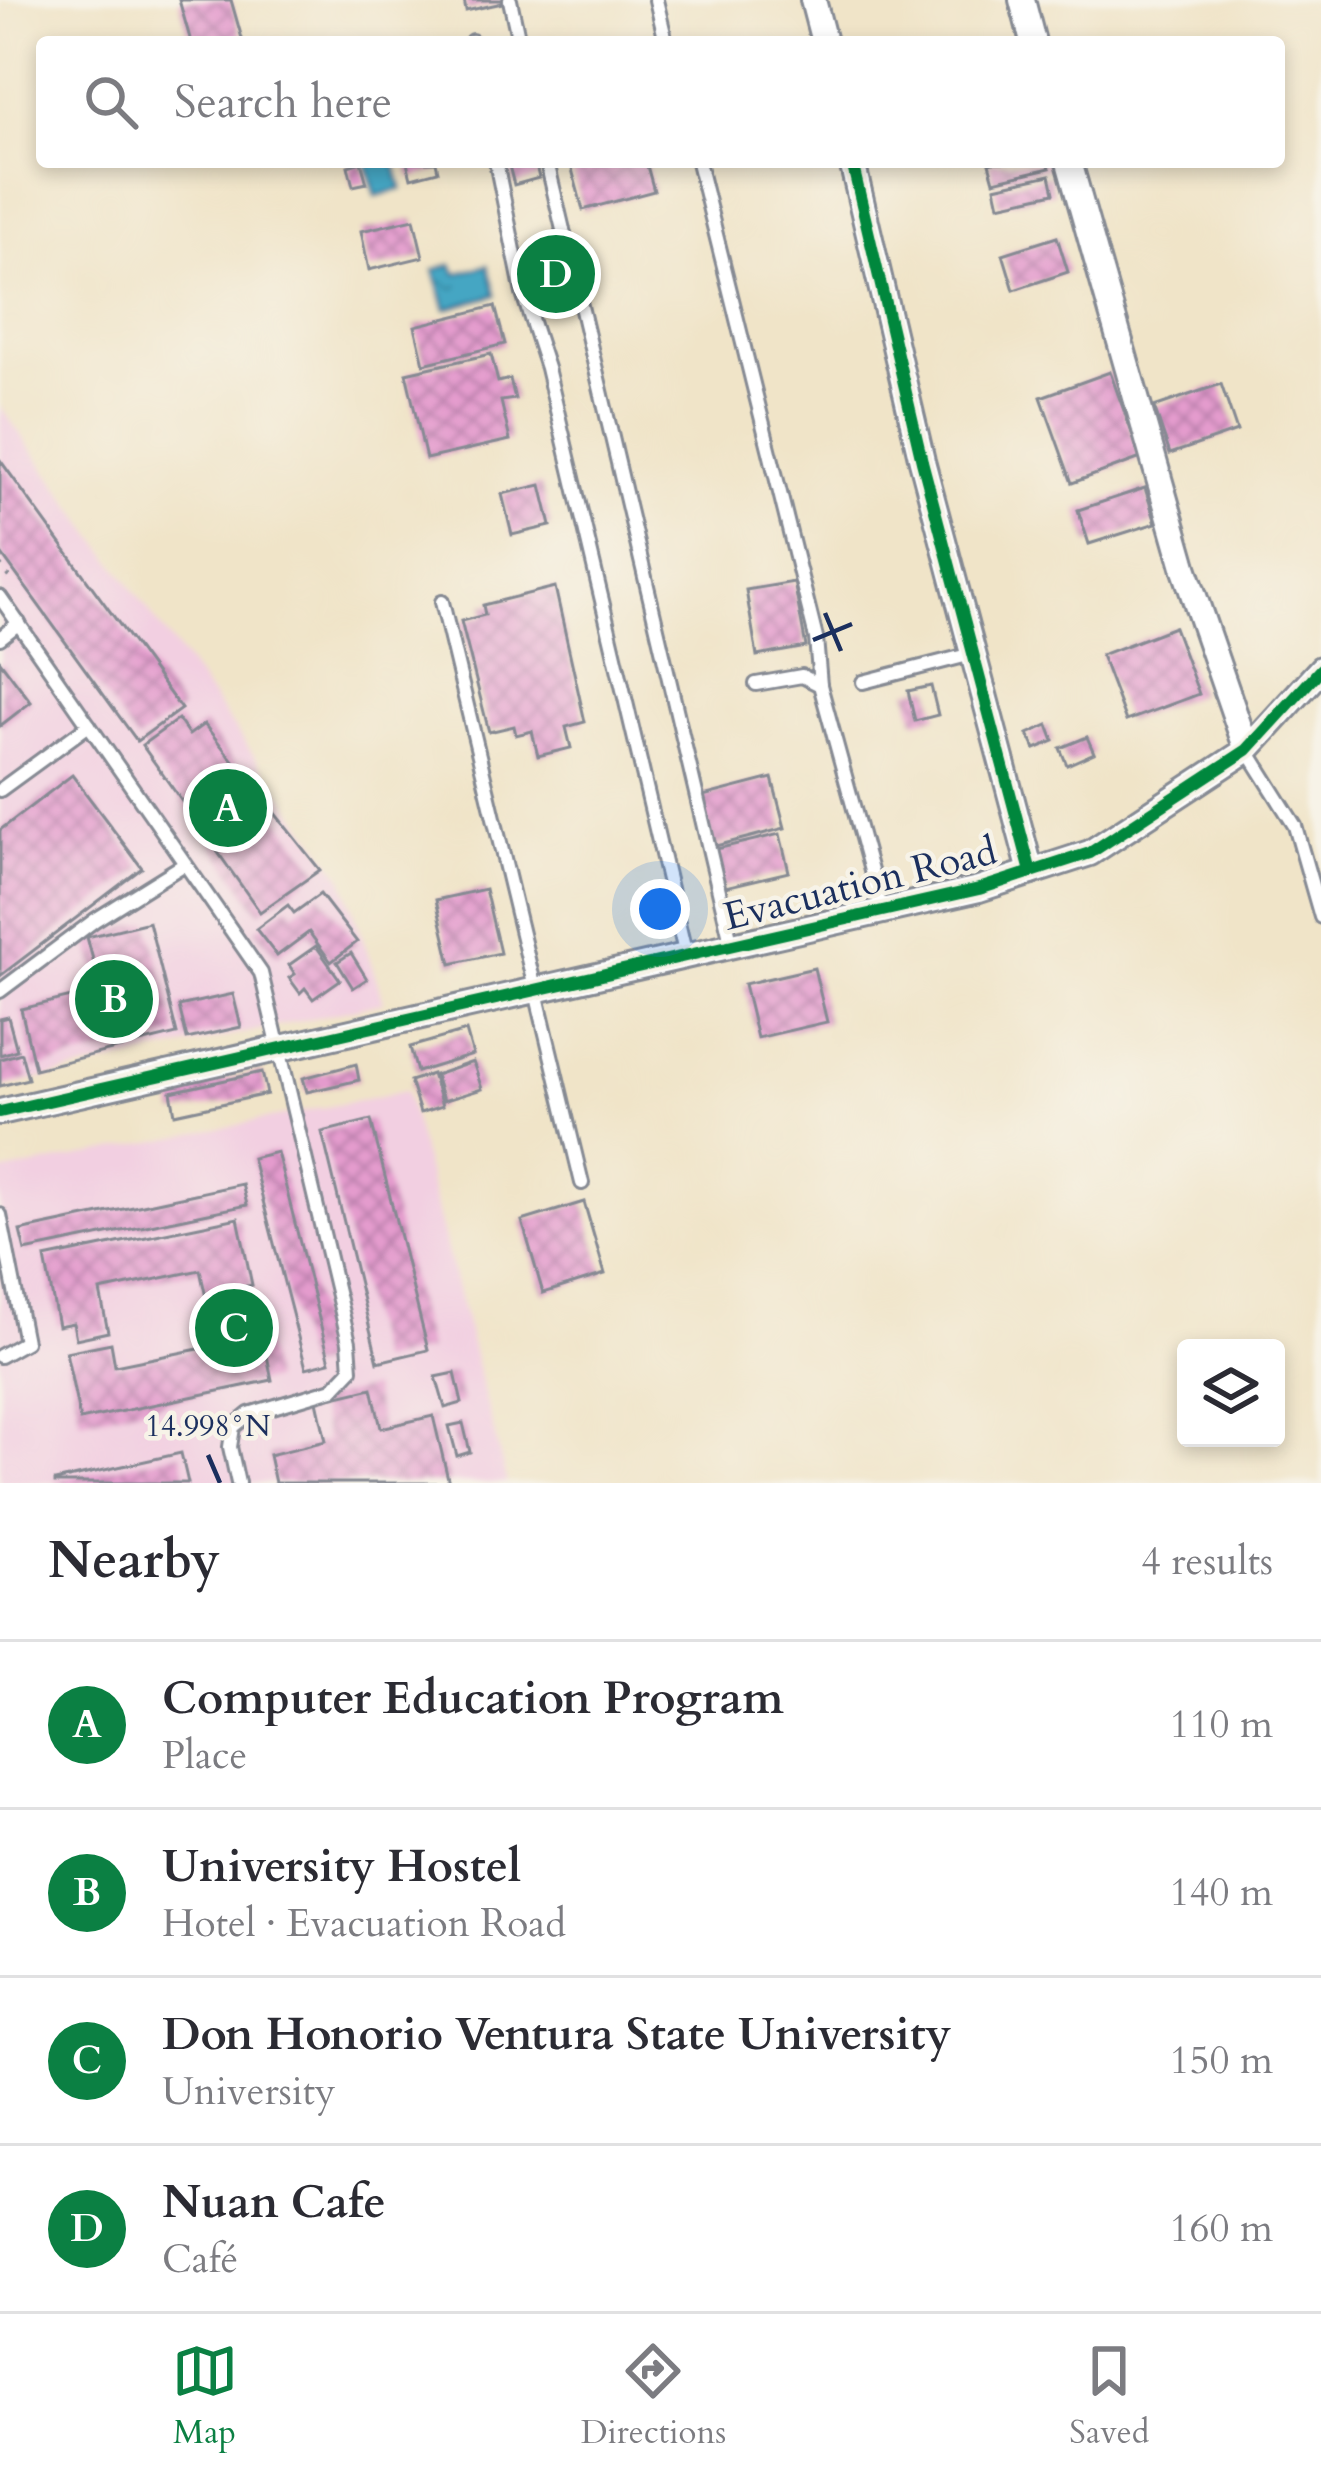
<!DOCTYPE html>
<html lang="en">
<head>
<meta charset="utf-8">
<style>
  :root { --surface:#fff; --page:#f7f7f7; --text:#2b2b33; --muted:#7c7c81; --line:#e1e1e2; --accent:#0b8043 }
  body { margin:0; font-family:Cardo,serif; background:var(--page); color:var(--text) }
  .controls { position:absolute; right:36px; bottom:36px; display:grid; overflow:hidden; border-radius:12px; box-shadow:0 6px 18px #0003 }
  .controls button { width:108px; height:108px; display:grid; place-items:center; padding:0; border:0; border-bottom:3px solid var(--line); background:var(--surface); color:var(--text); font:60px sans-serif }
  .you { position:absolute; left:660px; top:909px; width:42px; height:42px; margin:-30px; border:9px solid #fff; border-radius:50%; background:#1a73e8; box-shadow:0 0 0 18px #1a73e833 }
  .badge { display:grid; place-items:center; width:78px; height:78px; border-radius:50%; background:var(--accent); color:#fff; font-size:39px; font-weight:700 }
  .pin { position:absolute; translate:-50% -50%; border:6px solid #fff; box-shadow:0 3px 12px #0006 }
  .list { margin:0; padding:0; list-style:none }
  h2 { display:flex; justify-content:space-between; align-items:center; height:156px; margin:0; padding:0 48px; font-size:51px }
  h2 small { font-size:39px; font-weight:400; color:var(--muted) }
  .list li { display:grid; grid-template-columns:78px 1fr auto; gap:36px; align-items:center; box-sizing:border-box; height:168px; padding:0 48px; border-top:3px solid var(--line) }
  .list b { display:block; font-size:45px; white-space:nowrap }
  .list p { margin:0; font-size:39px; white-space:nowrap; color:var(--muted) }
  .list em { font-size:39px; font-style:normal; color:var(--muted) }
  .icon { flex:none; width:66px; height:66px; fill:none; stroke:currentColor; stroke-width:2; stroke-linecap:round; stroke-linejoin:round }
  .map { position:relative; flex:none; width:1321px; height:1483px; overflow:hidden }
  .search { position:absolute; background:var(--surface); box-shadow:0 6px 18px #0003; left:36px; right:36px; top:36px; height:132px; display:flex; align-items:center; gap:30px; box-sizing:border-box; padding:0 42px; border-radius:12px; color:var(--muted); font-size:45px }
  .sheet { height:828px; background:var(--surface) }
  nav { display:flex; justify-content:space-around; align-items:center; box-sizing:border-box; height:168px; border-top:3px solid var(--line); background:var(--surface); font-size:33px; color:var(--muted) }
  nav a { display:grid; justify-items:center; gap:6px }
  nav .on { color:var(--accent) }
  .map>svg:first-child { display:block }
  .built { fill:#f2cfe1 }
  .water { fill:url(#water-ripples); stroke:#306a90; stroke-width:3 }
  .building { fill:url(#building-cross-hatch) }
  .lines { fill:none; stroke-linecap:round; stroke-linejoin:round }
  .lane-casing { stroke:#868a93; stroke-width:18 }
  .street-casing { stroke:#868a93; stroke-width:30 }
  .path { stroke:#868a93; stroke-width:4.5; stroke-dasharray:3 9; stroke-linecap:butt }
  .lane { stroke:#fff; stroke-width:12 }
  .street { stroke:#fff; stroke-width:24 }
  .cycleway-casing { stroke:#f7f3e8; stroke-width:20 }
  .cycleway { stroke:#00873e; stroke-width:12 }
  .ticks { fill:none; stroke:#1b2f5e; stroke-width:4.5 }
  .labels { text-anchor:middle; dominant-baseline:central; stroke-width:9; stroke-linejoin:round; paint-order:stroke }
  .street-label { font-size:39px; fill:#1b2f5e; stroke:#f7f3e8 }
  .ticks-label { font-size:30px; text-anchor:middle; fill:#1b2f5e; stroke:#f7f3e8; stroke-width:9; stroke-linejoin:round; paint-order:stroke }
</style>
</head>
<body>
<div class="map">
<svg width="1321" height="1483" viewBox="0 0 1321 1483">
  <defs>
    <pattern id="water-ripples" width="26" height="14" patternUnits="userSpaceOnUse" patternTransform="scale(3)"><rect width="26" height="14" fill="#44a6c3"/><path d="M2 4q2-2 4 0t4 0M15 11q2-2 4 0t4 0" fill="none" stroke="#3888a2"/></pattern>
    <pattern id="building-cross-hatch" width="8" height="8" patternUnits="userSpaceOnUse" patternTransform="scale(3)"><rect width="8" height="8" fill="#e49bcd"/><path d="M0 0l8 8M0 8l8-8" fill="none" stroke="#b87faa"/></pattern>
  </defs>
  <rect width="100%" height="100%" fill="#f7f3e8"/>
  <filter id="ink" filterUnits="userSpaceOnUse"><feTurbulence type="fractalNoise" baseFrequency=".00833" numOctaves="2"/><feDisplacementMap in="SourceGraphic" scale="24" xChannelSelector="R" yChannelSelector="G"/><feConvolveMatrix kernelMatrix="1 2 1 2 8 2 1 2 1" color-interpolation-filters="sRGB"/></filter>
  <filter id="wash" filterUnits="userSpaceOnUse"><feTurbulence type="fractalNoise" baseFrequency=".004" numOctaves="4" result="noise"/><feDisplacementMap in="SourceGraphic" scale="48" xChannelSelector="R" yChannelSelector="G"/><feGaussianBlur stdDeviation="2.7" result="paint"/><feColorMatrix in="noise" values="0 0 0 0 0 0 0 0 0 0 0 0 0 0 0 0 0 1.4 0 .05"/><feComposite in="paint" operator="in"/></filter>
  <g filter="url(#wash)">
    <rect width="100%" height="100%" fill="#f0e4c8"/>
    <!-- built -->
    <g class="built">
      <polygon points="0,406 343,878 384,1002 0,1088"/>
      <polygon points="406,1091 507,1483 0,1483 0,1173"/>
    </g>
    <!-- water -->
    <g class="water">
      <polygon points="366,162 395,162 402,189 376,196"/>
      <polygon points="452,264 456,274 488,265 496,295 446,309 434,270"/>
    </g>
    <g id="blocks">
      <!-- building -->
      <g class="building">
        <polygon points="179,0 231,0 243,42 191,42"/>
        <polygon points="464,0 507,0 507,2 466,11"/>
        <polygon points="361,162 367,183 353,186 348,166"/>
        <polygon points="407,162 436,162 438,171 411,178"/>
        <polygon points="508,162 535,162 539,178 514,185"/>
        <polygon points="570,162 646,162 654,191 583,210"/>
        <polygon points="993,162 1048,162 1050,168 994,181 989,163"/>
        <polygon points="1050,175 1054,193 999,205 995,187"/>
        <polygon points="414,219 423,257 369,270 361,231"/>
        <polygon points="1057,237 1068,272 1014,290 1003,254"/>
        <polygon points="561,239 578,301 551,309 534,247"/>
        <polygon points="495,306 505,344 424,364 415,326"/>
        <polygon points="491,354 498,382 510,379 515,399 501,401 510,440 426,459 406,373"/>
        <polygon points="1110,372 1141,458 1072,483 1041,397"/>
        <polygon points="1221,384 1237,431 1170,454 1154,407"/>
        <polygon points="0,460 181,709 137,741 0,552"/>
        <polygon points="541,485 551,526 512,535 502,494"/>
        <polygon points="1145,488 1156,523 1089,544 1078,510"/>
        <polygon points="794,582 806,647 757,656 746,590"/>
        <polygon points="555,587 585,722 566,727 571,748 538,756 532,731 516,735 514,726 489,732 461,621 485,615 483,605"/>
        <polygon points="1174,627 1199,694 1126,721 1101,655"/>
        <polygon points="0,661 31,702 0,726"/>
        <polygon points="931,686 938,715 915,721 908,691"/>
        <polygon points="178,719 189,735 204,724 320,870 260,912 142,745"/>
        <polygon points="1048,725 1054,741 1035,749 1028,734"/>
        <polygon points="1087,737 1094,753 1067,765 1060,748"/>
        <polygon points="72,775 142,868 0,976 0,830"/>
        <polygon points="772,778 785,828 712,847 699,797"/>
        <polygon points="780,834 789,872 721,888 712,850"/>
        <polygon points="485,889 500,953 451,964 436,900"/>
        <polygon points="320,894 357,942 331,962 309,932 277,956 256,929 288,905 294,913"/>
        <polygon points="149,922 177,1034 35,1069 21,1009 101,990 87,937"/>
        <polygon points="316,946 340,980 313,999 305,988 300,993 289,978 295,974 289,965"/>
        <polygon points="351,953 367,979 353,988 337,962"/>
        <polygon points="814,968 827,1022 757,1038 744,984"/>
        <polygon points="233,994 241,1027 187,1039 179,1006"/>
        <polygon points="8,1017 17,1050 0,1055 0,1019"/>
        <polygon points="466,1031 473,1055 417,1072 410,1047"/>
        <polygon points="21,1053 28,1079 0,1086 0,1059"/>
        <polygon points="473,1062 482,1089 443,1101 435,1075"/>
        <polygon points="356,1064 359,1080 307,1092 303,1078"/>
        <polygon points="262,1072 267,1094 175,1114 171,1092"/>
        <polygon points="432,1074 442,1106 420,1113 410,1081"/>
        <polygon points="371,1120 428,1350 378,1362 322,1132"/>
        <polygon points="277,1152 330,1362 306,1368 252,1158"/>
        <polygon points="242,1184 247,1205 25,1251 20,1231"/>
        <polygon points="584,1202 605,1274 543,1293 522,1221"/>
        <polygon points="238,1218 252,1285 238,1288 241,1305 209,1311 200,1270 100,1291 108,1332 76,1339 73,1323 58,1326 45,1258"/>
        <polygon points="258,1311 272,1380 80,1420 66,1352 111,1343 115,1366 218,1345 213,1320"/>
        <polygon points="455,1373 462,1403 445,1408 436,1377"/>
        <polygon points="372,1388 381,1428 433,1416 449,1483 275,1483 269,1455 326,1441 317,1401"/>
        <polygon points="463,1423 470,1452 457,1456 449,1426"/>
        <polygon points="181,1453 188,1483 55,1483 55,1481"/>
      </g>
    </g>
  </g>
  <g filter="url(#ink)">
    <use href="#blocks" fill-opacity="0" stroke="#868a93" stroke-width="3"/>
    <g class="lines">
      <!-- lane casing -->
      <g class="lane-casing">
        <g id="lane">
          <polyline points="510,0 519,42"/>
          <polyline points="656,0 666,42"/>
          <polyline points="472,41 472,42"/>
          <polyline points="496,162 523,294 547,368 686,956"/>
          <polyline points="547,162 732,946"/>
          <polyline points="698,162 816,638 820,685"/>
          <polyline points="0,597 261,973 349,1342 351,1370 333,1389 249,1414 233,1427 230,1447 238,1483"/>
          <polyline points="442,602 582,1183"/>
          <polyline points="0,638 19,623"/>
          <polyline points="863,682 972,654"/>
          <polyline points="756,684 802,676 820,685 882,911"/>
          <polyline points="1248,751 1295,826 1321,917"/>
          <polyline points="0,790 89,725"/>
          <polyline points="0,991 95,920 183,865"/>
          <polyline points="0,1215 25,1342 0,1356"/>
        </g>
      </g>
      <!-- street casing -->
      <g class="street-casing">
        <g id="street">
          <polyline points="813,0 824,42"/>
          <polyline points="1022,0 1033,42"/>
          <polyline points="852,162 922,461 1031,872"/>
          <polyline points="1069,162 1185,570 1247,750"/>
          <polyline points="0,1112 979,889 1090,853 1247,750 1321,669"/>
        </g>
      </g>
      <!-- path -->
      <polyline class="path" points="0,565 11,580"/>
      <!-- lane -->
      <use href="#lane" class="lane"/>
      <!-- street -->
      <use href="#street" class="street"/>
      <!-- cycleway casing -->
      <g class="cycleway-casing">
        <g id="cycleway">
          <polyline points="852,162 922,461 1031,872"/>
          <polyline points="0,1112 979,889 1090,853 1247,750 1321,669"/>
        </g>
      </g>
      <!-- cycleway -->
      <use href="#cycleway" class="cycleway"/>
    </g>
  </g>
  <!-- ticks -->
  <path class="ticks" d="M825,613L841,651M813,640L852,624M208,1455L220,1483"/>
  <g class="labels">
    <!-- street labels -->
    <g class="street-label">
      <text transform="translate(860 884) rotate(-14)">Evacuation Road</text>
    </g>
  </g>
  <g class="ticks-label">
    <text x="208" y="1436">14.998°N</text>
  </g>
</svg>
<div class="controls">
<button><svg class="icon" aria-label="layers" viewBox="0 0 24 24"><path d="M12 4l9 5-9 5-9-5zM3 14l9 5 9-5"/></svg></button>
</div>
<div class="you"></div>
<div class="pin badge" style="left:228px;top:808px">A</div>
<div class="pin badge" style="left:114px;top:999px">B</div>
<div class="pin badge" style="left:234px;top:1328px">C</div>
<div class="pin badge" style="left:556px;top:274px">D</div>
<div class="search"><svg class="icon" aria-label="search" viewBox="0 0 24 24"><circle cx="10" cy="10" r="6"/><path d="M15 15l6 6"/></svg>Search here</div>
</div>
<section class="sheet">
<h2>Nearby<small>4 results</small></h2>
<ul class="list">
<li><span class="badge">A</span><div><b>Computer Education Program</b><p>Place</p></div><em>110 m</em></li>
<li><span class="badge">B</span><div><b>University Hostel</b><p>Hotel · Evacuation Road</p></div><em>140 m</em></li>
<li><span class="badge">C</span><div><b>Don Honorio Ventura State University</b><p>University</p></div><em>150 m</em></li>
<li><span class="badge">D</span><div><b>Nuan Cafe</b><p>Café</p></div><em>160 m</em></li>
</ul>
</section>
<nav>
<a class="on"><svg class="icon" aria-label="map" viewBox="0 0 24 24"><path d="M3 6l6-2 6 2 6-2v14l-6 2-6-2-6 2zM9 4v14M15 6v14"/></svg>Map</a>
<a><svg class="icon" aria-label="directions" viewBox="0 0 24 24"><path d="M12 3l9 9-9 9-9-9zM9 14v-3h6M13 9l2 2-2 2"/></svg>Directions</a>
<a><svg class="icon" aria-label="saved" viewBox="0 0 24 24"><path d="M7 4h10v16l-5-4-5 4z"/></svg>Saved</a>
</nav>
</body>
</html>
